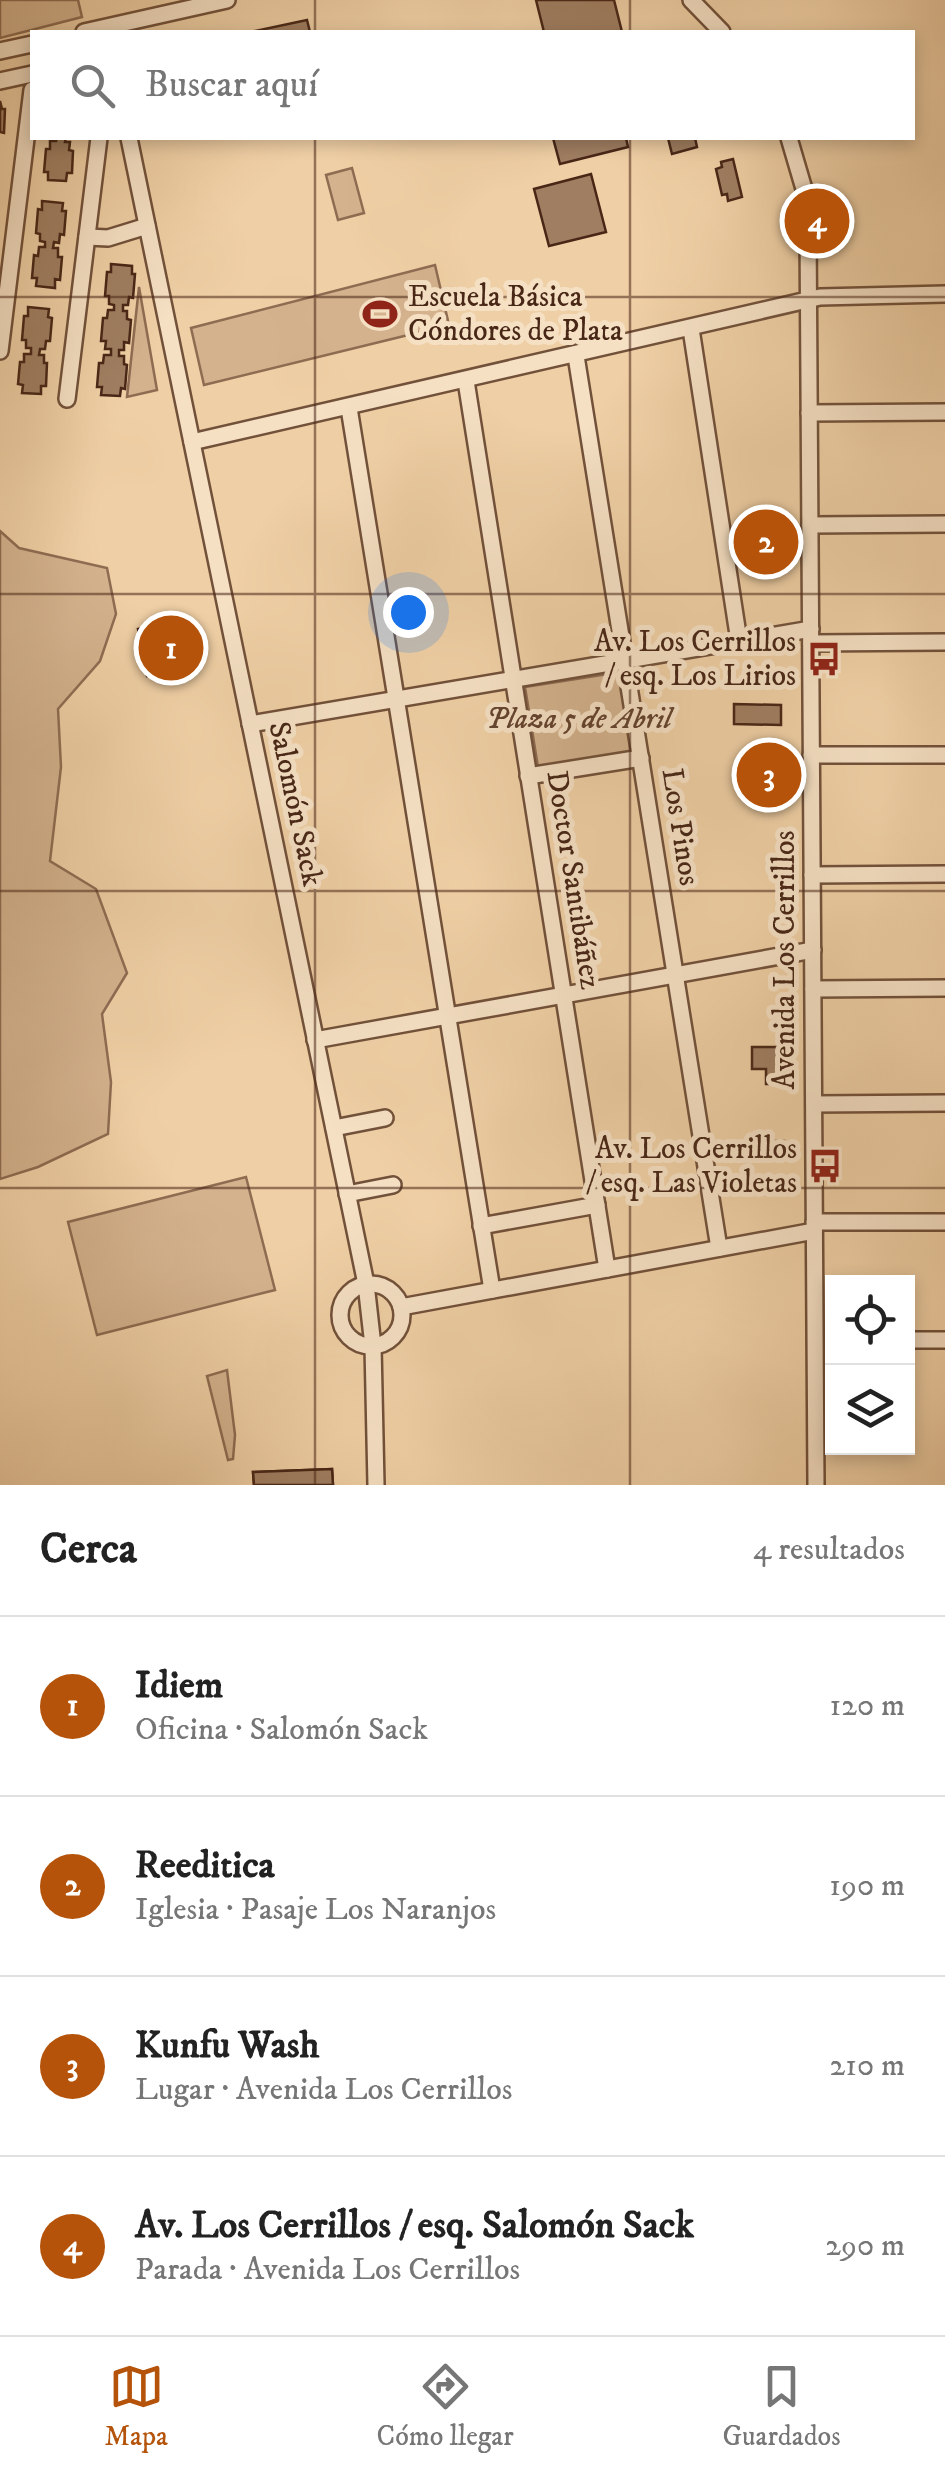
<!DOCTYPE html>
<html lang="es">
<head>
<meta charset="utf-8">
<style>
  :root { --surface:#fff; --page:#f2f2f2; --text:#222; --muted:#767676; --line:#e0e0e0; --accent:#b45309 }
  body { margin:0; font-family:"IM FELL DW Pica",serif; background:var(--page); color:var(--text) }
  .controls { position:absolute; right:30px; bottom:30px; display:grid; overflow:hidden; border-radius:0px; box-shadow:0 5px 15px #0003 }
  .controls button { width:90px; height:90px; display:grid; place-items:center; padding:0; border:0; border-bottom:2px solid var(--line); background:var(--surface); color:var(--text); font:50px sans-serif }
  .you { position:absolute; left:408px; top:612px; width:35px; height:35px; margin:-25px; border:8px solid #fff; border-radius:50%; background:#1a73e8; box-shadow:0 0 0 15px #1a73e833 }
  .badge { display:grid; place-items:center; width:65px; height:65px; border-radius:50%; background:var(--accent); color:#fff; font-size:32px; font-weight:700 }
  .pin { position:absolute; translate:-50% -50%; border:5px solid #fff; box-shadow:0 2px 10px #0006 }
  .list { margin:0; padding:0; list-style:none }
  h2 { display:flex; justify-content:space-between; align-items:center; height:130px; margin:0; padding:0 40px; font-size:42px }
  h2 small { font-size:32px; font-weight:400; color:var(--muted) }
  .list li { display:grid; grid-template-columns:65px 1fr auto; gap:30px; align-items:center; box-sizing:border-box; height:180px; padding:0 40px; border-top:2px solid var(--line) }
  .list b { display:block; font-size:38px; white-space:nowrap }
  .list p { margin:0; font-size:32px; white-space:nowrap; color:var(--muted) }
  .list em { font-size:32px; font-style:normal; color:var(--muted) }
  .icon { flex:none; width:55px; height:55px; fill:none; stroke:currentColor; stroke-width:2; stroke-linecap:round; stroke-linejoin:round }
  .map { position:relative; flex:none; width:945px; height:1485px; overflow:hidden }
  .search { position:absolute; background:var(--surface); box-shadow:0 5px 15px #0003; left:30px; right:30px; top:30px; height:110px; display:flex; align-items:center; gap:25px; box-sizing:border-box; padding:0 35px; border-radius:0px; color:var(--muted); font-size:38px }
  .sheet { height:850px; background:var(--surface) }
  nav { display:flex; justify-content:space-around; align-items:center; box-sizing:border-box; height:140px; border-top:2px solid var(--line); background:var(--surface); font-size:28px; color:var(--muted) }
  nav a { display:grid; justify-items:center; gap:5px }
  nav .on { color:var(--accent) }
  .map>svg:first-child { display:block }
  .green { fill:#d3b28d; stroke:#8e6c52; stroke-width:2.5 }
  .building { fill:#9f7e61; stroke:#482717; stroke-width:2.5 }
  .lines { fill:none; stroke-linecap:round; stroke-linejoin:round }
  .minor-casing { stroke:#72513a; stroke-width:20 }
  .minor { stroke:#f5e0c4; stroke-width:15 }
  .grid { fill:none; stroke:#482717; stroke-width:2.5; stroke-opacity:0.55 }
  .labels { text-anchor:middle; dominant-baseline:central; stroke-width:10; stroke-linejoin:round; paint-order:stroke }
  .poi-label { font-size:30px; fill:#482717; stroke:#f5e0c4; text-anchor:end }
  .park-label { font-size:30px; font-style:italic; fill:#64432f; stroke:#f5e0c4 }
  .street-label { font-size:30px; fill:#482717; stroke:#f5e0c4 }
</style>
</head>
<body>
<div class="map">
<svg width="945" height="1485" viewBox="0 0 945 1485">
  <rect width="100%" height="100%" fill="#efcfa5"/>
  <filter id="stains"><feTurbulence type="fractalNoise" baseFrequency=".002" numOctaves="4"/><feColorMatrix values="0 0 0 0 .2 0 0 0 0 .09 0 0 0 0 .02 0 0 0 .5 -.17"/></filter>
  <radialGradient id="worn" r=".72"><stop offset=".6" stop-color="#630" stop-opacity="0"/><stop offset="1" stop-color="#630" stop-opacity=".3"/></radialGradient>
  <!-- green -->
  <g class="green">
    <polygon points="0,0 78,0 82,17 0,38"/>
    <polygon points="352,168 364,213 338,220 326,175"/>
    <polygon points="435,265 449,325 204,385 191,328"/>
    <polygon points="139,287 157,390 127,397"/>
    <polygon points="0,531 19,548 107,568 116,614 100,661 58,709 61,767 50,861 96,889 127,973 102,1014 111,1082 108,1134 38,1167 0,1179"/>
    <polygon points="621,672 633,752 538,767 525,687"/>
    <polygon points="246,1177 275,1290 97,1335 68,1222"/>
    <polygon points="227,1370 235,1435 233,1459 228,1460 207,1376"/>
  </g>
  <!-- building -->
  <g class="building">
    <polygon points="536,0 614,0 622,32 544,32"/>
    <polygon points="307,20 310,32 250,32"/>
    <polygon points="0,101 2,109 5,109 4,133 0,132"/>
    <polygon points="57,138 66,138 65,142 70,142 69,150 73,151 72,173 67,173 66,181 48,180 48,172 44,172 46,149 50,149 50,141 56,141"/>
    <polygon points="553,138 626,138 628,147 560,164"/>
    <polygon points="668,138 695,138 697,147 672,154"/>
    <polygon points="733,159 742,197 728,201 727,194 722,195 716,169 722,167 721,162"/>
    <polygon points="591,174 606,232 549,246 534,189"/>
    <polygon points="42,201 63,203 62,211 66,211 64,235 60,234 59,243 54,242 53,248 58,248 58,257 62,257 60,280 55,279 55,288 36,286 37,278 32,278 34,255 38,256 39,247 45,247 45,242 40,241 40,234 36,233 38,209 42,210"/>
    <polygon points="111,264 132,266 132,274 135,274 133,298 129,297 128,305 123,305 123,311 127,311 127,319 131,320 129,343 124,342 124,350 119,350 119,356 124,356 124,364 127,365 125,389 121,388 120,396 101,395 102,387 97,387 99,363 103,363 104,355 111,355 111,349 105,349 106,341 101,341 103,318 107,318 108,310 114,310 114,305 109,304 109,296 105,296 107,272 111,272"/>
    <polygon points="28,307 49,309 48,317 52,318 50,341 46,341 45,349 40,349 39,355 44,355 44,363 47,363 46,386 41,386 41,394 22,393 23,385 18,384 20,362 24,362 24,354 31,354 31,348 26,348 26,340 22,340 24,316 28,316"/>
    <polygon points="755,527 766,527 765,532 779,533 778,553 753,551"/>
    <polygon points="173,615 176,629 196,625 202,659 162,666 164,673 147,676 138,629 147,627 149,638 163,636 160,617"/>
    <polygon points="734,704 781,705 781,725 734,724"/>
    <polygon points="781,765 782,785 756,786 755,766"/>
    <polygon points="752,1047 791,1047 791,1084 766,1084 766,1069 752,1069"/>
    <rect x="756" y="1141" width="28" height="19"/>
    <polygon points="332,1469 333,1485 254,1485 253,1472"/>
    <polygon points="332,1469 333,1485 254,1485 253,1472"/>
  </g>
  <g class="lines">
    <!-- minor casing -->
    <g class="minor-casing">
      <g id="minor">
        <polyline points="691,0 722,32"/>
        <polyline points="84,32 227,0"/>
        <polyline points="0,51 32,44"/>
        <polyline points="0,81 32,74"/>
        <polyline points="129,138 366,1284 373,1346 376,1485"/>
        <polyline points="789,138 804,189 808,226 816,1485"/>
        <polyline points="87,237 108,238 147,226"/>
        <polyline points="691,329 739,641"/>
        <polyline points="0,351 32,90"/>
        <polyline points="576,356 719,1248"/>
        <polyline points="466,381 607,1269"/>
        <polyline points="67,399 99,138"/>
        <polyline points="349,408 492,1290"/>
        <polyline points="809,413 945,412"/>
        <polyline points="192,442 820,297 945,294"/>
        <polyline points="810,525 945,524"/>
        <polyline points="811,643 945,642"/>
        <polyline points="250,724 811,629"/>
        <polyline points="811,755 945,755"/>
        <polyline points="528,776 641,758"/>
        <polyline points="812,875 945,874"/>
        <polyline points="813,989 945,988"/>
        <polyline points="315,1040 813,950"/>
        <polyline points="814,1104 945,1103"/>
        <polyline points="334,1128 385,1118"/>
        <polyline points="347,1194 393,1185"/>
        <polyline points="814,1222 945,1222"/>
        <polyline points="481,1226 597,1205"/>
        <circle cx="371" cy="1315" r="31"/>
        <polyline points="401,1307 814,1231"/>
        <polyline points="908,1340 945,1340"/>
      </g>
    </g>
    <!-- minor -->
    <use href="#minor" class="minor"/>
  </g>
  <!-- grid -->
  <path class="grid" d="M315,0V32M630,0V32M315,138V1485M630,138V1485M0,297H945M0,594H945M0,891H945M0,1188H945"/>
  <!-- icons -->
  <defs>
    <g id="stadium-bare" transform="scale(2.7)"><path d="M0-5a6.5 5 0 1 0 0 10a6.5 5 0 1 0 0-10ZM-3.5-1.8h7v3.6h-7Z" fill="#8f2418" stroke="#f5e0c4" stroke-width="2.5" paint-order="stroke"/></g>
    <g id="bus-bare" transform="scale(2.7)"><path d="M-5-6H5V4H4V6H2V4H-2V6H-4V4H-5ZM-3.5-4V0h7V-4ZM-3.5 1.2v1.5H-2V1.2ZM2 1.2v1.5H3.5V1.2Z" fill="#8f2418" stroke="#f5e0c4" stroke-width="2.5" paint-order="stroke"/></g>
  </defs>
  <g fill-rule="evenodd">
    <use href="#stadium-bare" x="380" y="314"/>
    <use href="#bus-bare" x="824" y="659"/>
    <use href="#bus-bare" x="825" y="1166"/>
  </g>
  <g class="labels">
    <!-- poi labels -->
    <g class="poi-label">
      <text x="408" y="297" text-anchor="start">Escuela Básica<tspan x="408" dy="34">Cóndores de Plata</tspan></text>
      <text x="796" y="642">Av. Los Cerrillos<tspan x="796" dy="34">/ esq. Los Lirios</tspan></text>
      <text x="797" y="1149">Av. Los Cerrillos<tspan x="797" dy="34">/ esq. Las Violetas</tspan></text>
    </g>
    <!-- park labels -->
    <g class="park-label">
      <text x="579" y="719">Plaza 5 de Abril</text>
    </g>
    <!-- street labels -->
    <g class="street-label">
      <text transform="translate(295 804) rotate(78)">Salomón Sack</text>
      <text transform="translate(680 827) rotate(81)">Los Pinos</text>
      <text transform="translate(573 880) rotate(81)">Doctor Santibáñez</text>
      <text transform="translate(785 960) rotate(-90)">Avenida Los Cerrillos</text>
    </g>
  </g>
  <rect width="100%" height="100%" filter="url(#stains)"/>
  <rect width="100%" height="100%" fill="url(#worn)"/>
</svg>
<div class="controls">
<button><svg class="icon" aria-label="locate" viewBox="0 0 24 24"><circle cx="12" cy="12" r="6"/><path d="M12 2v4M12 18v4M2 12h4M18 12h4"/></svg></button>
<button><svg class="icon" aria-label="layers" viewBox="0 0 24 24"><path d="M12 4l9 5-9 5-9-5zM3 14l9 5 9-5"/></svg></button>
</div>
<div class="you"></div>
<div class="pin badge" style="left:171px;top:648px">1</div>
<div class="pin badge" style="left:766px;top:542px">2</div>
<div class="pin badge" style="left:769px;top:775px">3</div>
<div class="pin badge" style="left:817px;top:221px">4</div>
<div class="search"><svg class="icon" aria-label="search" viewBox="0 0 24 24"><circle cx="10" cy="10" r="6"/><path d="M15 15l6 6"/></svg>Buscar aquí</div>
</div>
<section class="sheet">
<h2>Cerca<small>4 resultados</small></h2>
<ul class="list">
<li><span class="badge">1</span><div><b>Idiem</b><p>Oficina · Salomón Sack</p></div><em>120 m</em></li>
<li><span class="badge">2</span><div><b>Reeditica</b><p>Iglesia · Pasaje Los Naranjos</p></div><em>190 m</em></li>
<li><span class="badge">3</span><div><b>Kunfu Wash</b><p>Lugar · Avenida Los Cerrillos</p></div><em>210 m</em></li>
<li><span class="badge">4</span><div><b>Av. Los Cerrillos / esq. Salomón Sack</b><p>Parada · Avenida Los Cerrillos</p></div><em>290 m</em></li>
</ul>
</section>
<nav>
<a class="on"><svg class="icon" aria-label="map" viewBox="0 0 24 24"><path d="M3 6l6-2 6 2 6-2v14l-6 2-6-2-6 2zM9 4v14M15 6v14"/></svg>Mapa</a>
<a><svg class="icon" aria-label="directions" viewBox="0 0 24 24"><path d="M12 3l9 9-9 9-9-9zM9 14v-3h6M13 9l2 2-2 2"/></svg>Cómo llegar</a>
<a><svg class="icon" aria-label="saved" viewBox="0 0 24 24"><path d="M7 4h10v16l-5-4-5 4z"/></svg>Guardados</a>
</nav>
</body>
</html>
